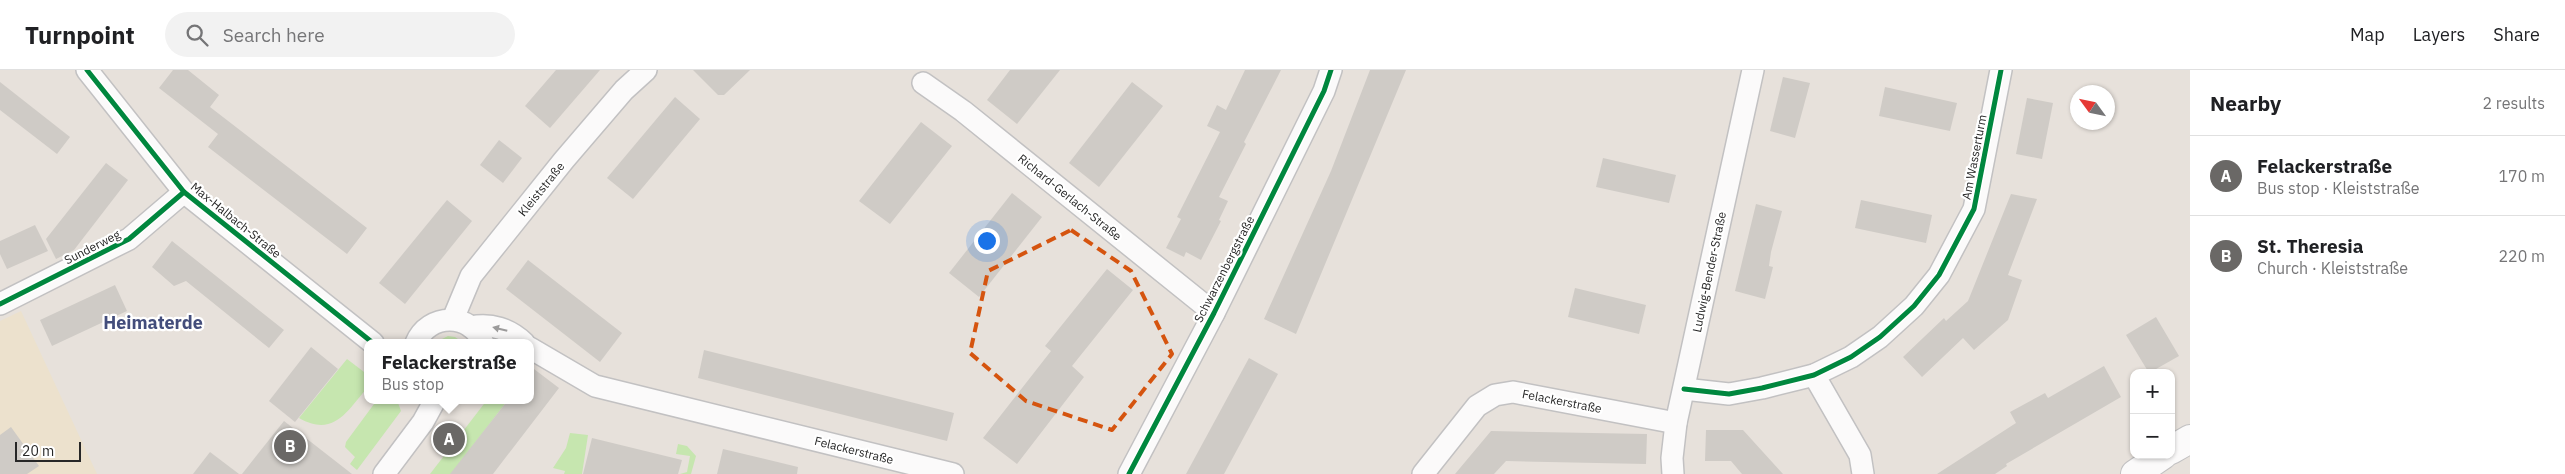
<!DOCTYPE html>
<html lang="en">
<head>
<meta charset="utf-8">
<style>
  :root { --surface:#fff; --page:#f2f2f2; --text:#202124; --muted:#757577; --line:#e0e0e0; --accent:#6a6866 }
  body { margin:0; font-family:"IBM Plex Sans",sans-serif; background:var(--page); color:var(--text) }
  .controls { position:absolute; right:15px; bottom:15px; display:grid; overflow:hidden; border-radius:10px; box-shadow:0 1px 4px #0004 }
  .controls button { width:45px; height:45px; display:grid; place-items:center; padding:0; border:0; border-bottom:1px solid var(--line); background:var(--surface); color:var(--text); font:25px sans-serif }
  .compass { position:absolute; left:2070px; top:15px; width:45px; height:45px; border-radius:50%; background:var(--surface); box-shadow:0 1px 4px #0004; rotate:303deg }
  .scale { position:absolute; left:15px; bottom:12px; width:66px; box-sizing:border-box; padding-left:5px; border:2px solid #272727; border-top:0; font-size:14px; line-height:18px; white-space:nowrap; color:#272727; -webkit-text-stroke:4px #fff; paint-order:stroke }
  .you { position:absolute; left:986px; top:170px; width:18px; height:18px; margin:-12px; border:4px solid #fff; border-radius:50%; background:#1a73e8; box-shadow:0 0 0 8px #1a73e833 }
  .badge { display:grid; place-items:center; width:32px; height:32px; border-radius:50%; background:var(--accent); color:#fff; font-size:16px; font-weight:700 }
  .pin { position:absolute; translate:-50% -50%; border:2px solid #fff; box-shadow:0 1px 5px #0006 }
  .popup { position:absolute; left:364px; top:269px; width:170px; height:65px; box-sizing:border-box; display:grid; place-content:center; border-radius:10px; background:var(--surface); filter:drop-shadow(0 1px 4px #0005); font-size:16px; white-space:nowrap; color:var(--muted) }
  .popup b { font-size:19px; color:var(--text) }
  .popup::after { content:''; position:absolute; left:50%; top:100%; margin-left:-10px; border:10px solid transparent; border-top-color:var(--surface) }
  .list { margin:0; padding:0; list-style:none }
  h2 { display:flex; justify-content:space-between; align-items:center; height:65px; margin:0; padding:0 20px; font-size:21px }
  h2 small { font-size:16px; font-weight:400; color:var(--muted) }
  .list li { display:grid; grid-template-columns:32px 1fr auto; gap:15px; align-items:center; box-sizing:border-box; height:80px; padding:0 20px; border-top:1px solid var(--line) }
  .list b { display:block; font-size:19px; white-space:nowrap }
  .list p { margin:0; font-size:16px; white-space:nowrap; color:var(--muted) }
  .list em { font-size:16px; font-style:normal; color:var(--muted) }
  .icon { flex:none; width:28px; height:28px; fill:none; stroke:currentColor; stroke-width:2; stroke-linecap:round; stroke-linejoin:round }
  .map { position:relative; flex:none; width:2190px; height:404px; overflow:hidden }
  header { display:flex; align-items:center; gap:30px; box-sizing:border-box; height:70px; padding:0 25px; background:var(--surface); border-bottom:1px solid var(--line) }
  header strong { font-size:24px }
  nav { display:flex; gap:28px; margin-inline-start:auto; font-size:18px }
  .search { width:350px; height:45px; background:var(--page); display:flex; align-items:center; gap:12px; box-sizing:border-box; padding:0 18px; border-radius:28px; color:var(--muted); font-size:19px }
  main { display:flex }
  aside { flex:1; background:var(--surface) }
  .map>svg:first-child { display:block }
  .education { fill:#ece1cd }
  .green { fill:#c6e6af }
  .building { fill:#cfcbc6 }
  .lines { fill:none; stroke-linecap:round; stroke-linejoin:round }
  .street-casing { stroke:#c2c1c2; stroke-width:24 }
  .secondary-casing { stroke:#c2c1c2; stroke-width:30 }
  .street { stroke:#fbfafa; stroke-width:21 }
  .secondary { stroke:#fbfafa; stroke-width:28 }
  .cycleway-casing { stroke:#fff; stroke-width:8 }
  .cycleway { stroke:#00873e; stroke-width:5 }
  .oneway { fill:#9c9b9b }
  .marked { fill:none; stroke:#d5540f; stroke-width:4; stroke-dasharray:10 6; stroke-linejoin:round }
  .labels { text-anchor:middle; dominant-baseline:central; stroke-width:4.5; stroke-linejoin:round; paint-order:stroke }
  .street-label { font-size:12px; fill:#272727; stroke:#fff }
  .district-label { font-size:18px; font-weight:bold; fill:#434d7b; stroke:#fff }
</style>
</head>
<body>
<header>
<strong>Turnpoint</strong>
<div class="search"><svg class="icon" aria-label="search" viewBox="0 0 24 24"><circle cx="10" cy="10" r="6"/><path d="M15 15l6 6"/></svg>Search here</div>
<nav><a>Map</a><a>Layers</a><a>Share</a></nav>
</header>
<main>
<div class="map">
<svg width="2190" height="404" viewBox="0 0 2190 404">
  <rect width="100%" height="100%" fill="#e7e1db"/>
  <!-- education -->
  <polygon class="education" points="21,241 97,404 0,404 0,251"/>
  <!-- green -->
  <g class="green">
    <polygon points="448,266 455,267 464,273 434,273"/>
    <path d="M347,289L368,305V317C347,341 334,368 299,348Z"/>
    <polygon points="377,330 397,330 401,341 357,400 350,394 355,387 345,377 346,372"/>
    <polygon points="487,330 508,330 451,404 430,404"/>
    <polygon points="570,363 588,365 582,404 564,404 565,401 553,398 566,378"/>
    <polygon points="678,374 687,376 696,386 691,404 680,404 687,402 690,386 676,384"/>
  </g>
  <!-- building -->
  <g class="building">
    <polygon points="173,0 188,0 219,25 210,37 367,158 347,184 208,77 218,64 159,18"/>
    <polygon points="556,0 600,0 550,58 525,36"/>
    <polygon points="693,0 750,0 724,25 718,25"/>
    <polygon points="1010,0 1060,0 1017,54 987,30"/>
    <polygon points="1245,0 1281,0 1244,72 1246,74 1219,127 1228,131 1219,150 1221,151 1201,190 1186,182 1184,187 1166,178 1181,149 1177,147 1220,62 1207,56 1217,35 1226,40"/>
    <polygon points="1370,0 1406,0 1296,264 1264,249 1331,101"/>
    <polygon points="1783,7 1810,13 1795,68 1770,61"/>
    <polygon points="0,12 70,67 57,84 0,40"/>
    <polygon points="1132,12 1163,36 1099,117 1069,93"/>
    <polygon points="1885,17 1957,33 1950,61 1879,46"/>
    <polygon points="675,27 700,49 633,129 607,108"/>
    <polygon points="2027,28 2053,33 2042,89 2016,84"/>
    <polygon points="921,52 952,76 890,154 859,131"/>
    <polygon points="499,70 522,88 503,113 480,95"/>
    <polygon points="1603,88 1676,105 1669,133 1596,117"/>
    <polygon points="106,93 128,110 74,180 56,189 46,169"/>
    <polygon points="1012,123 1042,147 979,227 949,203"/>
    <polygon points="2011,124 2037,129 2008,205 2022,210 2008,250 1974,280 1963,268 1922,307 1903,287 1944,248 1946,251 1968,231"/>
    <polygon points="447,130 472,151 405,234 379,213"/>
    <polygon points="1861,130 1932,145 1926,173 1855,158"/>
    <polygon points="1756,134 1782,141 1771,182 1769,196 1773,197 1765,229 1735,221"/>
    <polygon points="35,155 48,181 7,199 0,184 0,171"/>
    <polygon points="172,171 284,260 269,278 186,211 174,216 152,197"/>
    <polygon points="528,190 622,263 600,292 506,219"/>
    <polygon points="1107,199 1133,220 1072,296 1084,307 1017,394 983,368 1051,281 1045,276"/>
    <polygon points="115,215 127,241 52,276 40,250"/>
    <polygon points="1575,218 1646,235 1639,264 1568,247"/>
    <polygon points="2156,247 2179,286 2149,303 2126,265"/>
    <polygon points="311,277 338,299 295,352 269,331"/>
    <polygon points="704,280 954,343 947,371 698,308"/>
    <polygon points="1249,288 1278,304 1224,404 1186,404"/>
    <polygon points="530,296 559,318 493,404 450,404 508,330 530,330"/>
    <polygon points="2104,296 2121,327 2006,394 2007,396 1995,404 1937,404 2016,353 2010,342 2045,323 2048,328"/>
    <polygon points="284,351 352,404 242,404"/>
    <polygon points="11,357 39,396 27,404 0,404 0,365"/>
    <polygon points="1706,360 1743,360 1783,404 1742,404 1731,391 1705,391"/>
    <polygon points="1491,361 1647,364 1646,394 1506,391 1494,404 1455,404"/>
    <polygon points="592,368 682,390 678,404 583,404"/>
    <polygon points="723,379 798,397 797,404 717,404"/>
    <polygon points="210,382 239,404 193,404"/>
  </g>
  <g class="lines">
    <!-- street casing -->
    <g class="street-casing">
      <g id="street">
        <polyline points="87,0 184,122 373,273"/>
        <polyline points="923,13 963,41 1214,243"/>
        <polyline points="0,234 129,169 184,122"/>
        <polyline points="453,249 471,206 564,90 624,20 646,0"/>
        <path d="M471,257C491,253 510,259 524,273"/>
        <path d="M416,273C428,243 471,242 483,273"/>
        <polyline points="530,278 595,316 953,404"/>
        <polyline points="1814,305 1860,385 1863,404"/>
        <polyline points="1684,319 1729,324 1762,318 1814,305 1851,287 1880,267 1914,236 1939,205 1974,139 2001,0"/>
        <polyline points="384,404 423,352 435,330"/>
        <polyline points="1129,404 1214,243 1324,21 1331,0"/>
        <polyline points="1423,404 1477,336 1495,325 1513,322 1676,353"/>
        <polyline points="1673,404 1672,388 1676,353 1753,0"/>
      </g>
    </g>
    <!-- secondary casing -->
    <g class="secondary-casing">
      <g id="secondary">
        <polyline points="2171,380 2190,369"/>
        <polyline points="2135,404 2163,385"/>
      </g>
    </g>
    <!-- street -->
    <use href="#street" class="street"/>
    <!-- secondary -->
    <use href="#secondary" class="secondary"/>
    <!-- cycleway casing -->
    <g class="cycleway-casing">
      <g id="cycleway">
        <polyline points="87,0 184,122 373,273"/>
        <polyline points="0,234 129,169 184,122"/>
        <polyline points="1684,319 1729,324 1762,318 1814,305 1851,287 1880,267 1914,236 1939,205 1974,139 2001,0"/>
        <polyline points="1129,404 1214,243 1324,21 1331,0"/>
      </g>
    </g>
    <!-- cycleway -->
    <use href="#cycleway" class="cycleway"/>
  </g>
  <!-- one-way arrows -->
  <defs><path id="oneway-solid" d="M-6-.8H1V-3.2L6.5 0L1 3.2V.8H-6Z" transform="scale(1.25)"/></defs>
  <use class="oneway" href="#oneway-solid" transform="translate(500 259) rotate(-166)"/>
  <!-- marked area -->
  <path class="marked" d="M1071,160L1131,201L1172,284L1112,360L1026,331L970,283L988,201Z"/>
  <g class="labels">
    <!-- street labels -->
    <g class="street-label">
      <text transform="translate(1974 87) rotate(-79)">Am Wasserturm</text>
      <text transform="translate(541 119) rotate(-51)">Kleiststraße</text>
      <text transform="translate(1070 127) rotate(39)">Richard-Gerlach-Straße</text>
      <text transform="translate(236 150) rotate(39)">Max-Halbach-Straße</text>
      <text transform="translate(92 177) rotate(-27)">Sunderweg</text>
      <text transform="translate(1224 199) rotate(-63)">Schwarzenbergstraße</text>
      <text transform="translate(1709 202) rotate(-78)">Ludwig-Bender-Straße</text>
      <text transform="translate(1562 331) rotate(11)">Felackerstraße</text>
      <text transform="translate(854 380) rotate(14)">Felackerstraße</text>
    </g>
    <!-- district labels -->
    <g class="district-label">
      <text x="153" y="252">Heimaterde</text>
    </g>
  </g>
</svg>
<div class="controls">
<button>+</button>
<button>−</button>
</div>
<svg class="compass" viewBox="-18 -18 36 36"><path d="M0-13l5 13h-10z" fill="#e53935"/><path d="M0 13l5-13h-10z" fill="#757577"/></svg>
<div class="scale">20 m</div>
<div class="you"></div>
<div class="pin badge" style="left:449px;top:369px">A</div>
<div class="popup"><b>Felackerstraße</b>Bus stop</div>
<div class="pin badge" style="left:290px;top:376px">B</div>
</div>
<aside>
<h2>Nearby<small>2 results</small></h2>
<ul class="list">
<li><span class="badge">A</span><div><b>Felackerstraße</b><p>Bus stop · Kleiststraße</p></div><em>170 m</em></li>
<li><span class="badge">B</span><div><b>St. Theresia</b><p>Church · Kleiststraße</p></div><em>220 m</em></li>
</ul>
</aside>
</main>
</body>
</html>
